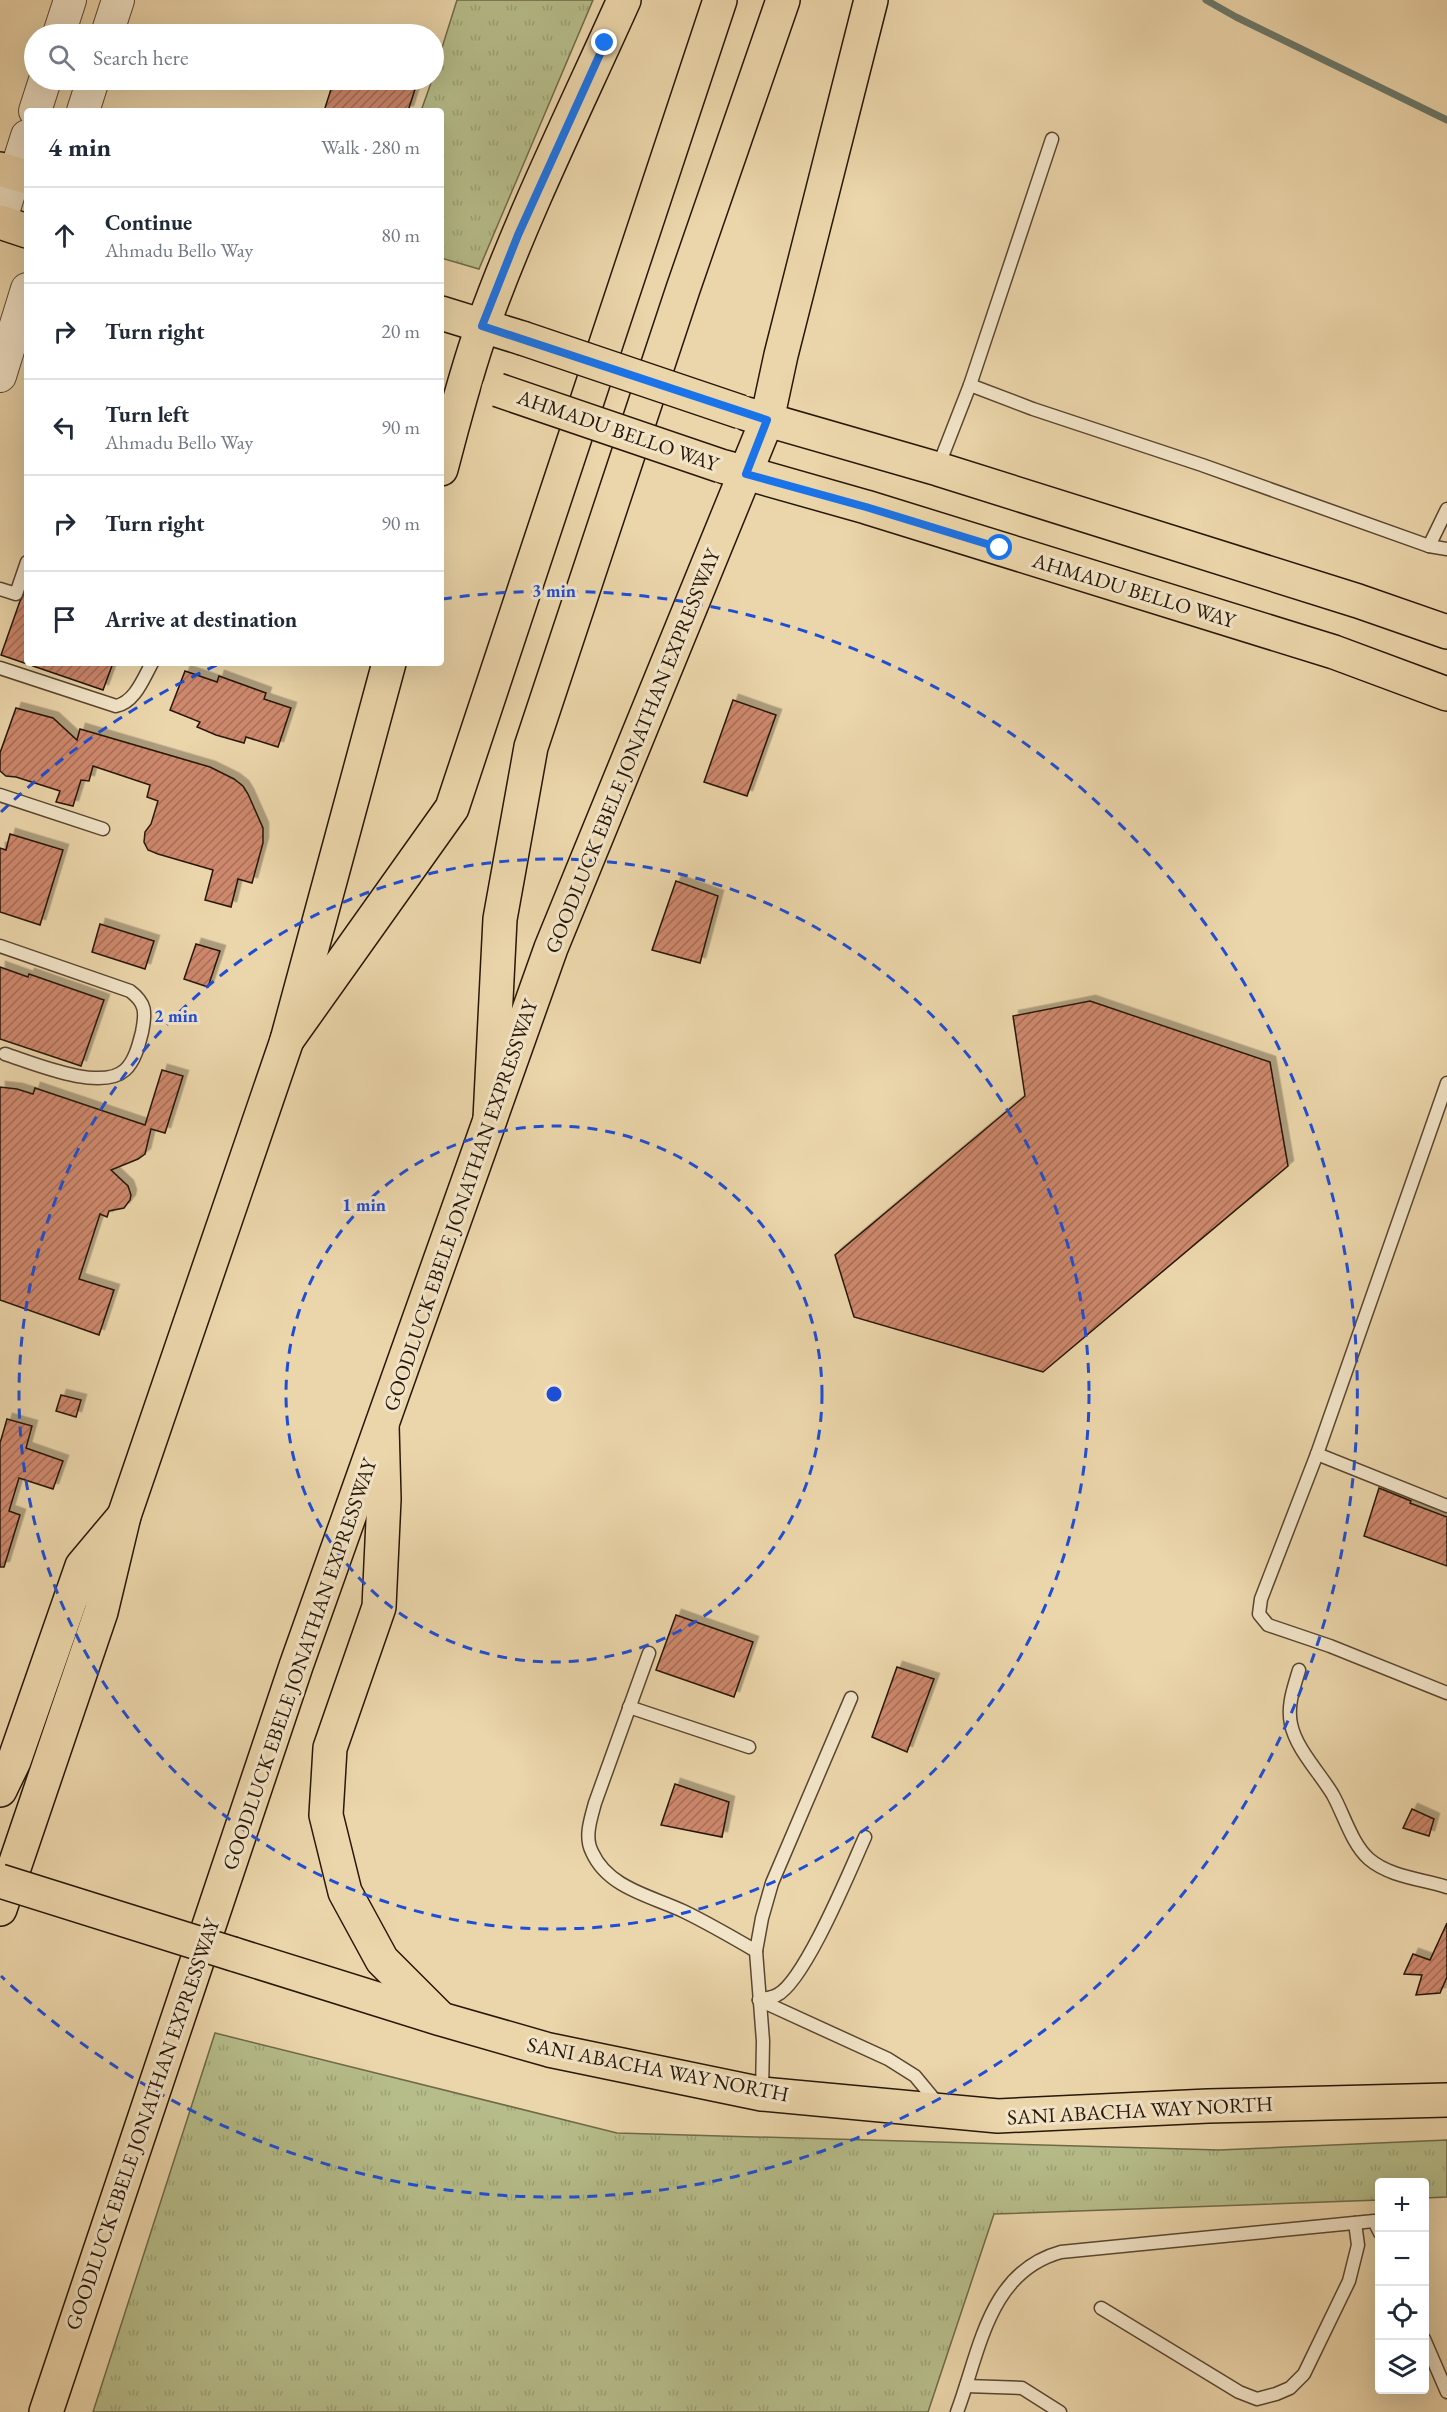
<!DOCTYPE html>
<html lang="en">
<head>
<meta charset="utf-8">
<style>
  :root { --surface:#fff; --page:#f6f6f7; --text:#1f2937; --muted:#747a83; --line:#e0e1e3 }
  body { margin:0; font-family:"EB Garamond",serif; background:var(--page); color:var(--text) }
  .controls { position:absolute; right:18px; bottom:18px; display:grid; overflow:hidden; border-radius:6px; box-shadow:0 6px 24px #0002 }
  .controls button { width:54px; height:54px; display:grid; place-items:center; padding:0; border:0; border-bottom:2px solid var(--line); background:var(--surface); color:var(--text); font:30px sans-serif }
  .stop { position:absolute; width:18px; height:18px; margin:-14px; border:4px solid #1a73e8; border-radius:50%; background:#fff }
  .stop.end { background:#1a73e8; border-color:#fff; box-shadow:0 2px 6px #0008 }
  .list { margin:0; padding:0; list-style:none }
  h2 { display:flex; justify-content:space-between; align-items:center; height:78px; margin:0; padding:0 24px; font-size:26px }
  h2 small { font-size:20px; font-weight:400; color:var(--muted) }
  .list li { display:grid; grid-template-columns:39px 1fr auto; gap:18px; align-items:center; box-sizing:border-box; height:96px; padding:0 24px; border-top:2px solid var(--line) }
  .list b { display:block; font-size:22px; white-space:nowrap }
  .list p { margin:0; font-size:20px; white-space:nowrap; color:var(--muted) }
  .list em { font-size:20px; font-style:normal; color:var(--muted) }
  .icon { flex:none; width:33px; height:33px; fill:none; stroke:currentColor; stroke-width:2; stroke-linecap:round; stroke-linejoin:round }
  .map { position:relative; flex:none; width:1447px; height:2412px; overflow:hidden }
  .search { position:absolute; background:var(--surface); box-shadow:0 6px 24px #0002; left:24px; top:24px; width:420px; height:66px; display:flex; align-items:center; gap:15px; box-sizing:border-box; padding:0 21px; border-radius:33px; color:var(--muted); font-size:22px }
  .panel { position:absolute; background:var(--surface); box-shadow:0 6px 24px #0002; left:24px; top:108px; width:420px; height:558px; border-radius:6px }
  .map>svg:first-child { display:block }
  .grass { fill:url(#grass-tufts); stroke:#6e6a48; stroke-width:1.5 }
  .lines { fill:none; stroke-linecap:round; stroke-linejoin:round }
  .stream { stroke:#6b786a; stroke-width:7 }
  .building { fill:url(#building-hatch); stroke:#271707; stroke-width:1.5; filter:url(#shadow) }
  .service-casing { stroke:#584630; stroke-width:15 }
  .tertiary-casing { stroke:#584630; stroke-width:34 }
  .primary-casing { stroke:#271707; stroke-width:36 }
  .trunk-casing { stroke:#271707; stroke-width:36 }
  .motorway-casing { stroke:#271707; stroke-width:36 }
  .service { stroke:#f2e4c8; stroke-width:12 }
  .tertiary { stroke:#f2e4c8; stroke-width:32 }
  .primary { stroke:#ebd5aa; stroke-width:33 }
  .trunk { stroke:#ebd5aa; stroke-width:33 }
  .motorway { stroke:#ebd5aa; stroke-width:33 }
  .primary-bridge-casing { stroke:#271707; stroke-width:36; stroke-linecap:butt }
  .trunk-bridge-casing { stroke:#271707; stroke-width:36; stroke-linecap:butt }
  .primary-bridge { stroke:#ebd5aa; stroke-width:33 }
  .trunk-bridge { stroke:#ebd5aa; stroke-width:33 }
  .route { stroke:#1a73e8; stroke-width:8 }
  .ring { fill:none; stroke:#1d4ed8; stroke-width:3; stroke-dasharray:10 8 }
  .labels { text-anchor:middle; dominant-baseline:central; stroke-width:6; stroke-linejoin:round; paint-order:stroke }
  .street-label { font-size:21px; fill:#271707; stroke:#f2e4c8 }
  .centre { fill:#1d4ed8; stroke:#f2e4c8; stroke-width:3 }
  .ring-label { font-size:18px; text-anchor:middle; font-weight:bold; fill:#1d4ed8; stroke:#f2e4c8; stroke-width:6; stroke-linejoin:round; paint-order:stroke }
</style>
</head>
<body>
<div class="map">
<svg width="1447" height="2412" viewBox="0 0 1447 2412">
  <defs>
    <pattern id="grass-tufts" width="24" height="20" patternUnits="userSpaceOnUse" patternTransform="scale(1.5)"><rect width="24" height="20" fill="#b6bd8a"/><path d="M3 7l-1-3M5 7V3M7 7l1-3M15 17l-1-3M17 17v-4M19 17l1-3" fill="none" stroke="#9ca276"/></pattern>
    <pattern id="building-hatch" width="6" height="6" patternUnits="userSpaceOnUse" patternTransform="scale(1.5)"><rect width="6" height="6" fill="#ce886d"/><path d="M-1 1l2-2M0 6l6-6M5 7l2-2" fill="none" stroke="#a76e58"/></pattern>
    <filter id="shadow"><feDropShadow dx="5.5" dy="-5.5" stdDeviation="0" flood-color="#0004"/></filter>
  </defs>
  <rect width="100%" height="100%" fill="#ebd5aa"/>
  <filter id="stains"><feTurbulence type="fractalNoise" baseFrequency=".00333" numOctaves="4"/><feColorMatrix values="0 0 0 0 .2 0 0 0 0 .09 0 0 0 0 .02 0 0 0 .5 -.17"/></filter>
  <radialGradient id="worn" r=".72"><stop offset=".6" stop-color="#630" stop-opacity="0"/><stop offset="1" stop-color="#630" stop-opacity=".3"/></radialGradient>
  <!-- grass -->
  <g class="grass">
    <polygon points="457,0 593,0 479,269 441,258 441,111 421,111 432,80 434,80 434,73"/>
    <polygon points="215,2033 617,2133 1219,2150 1447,2140 1447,2197 1425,2198 1424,2182 1380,2182 1379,2200 994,2214 928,2412 93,2412"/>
  </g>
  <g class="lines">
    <!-- stream -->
    <polyline class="stream" points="1206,0 1236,17 1447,120"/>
  </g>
  <!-- building -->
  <g class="building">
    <polygon points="334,80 418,80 408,111 324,111"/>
    <polygon points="27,588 27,664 1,655 20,601"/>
    <polygon points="34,663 113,663 103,690 33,666"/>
    <polygon points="185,671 217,682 219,676 266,693 264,699 291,708 278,747 246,737 244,743 216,735 197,727 200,722 170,710"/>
    <polygon points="733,700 776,715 747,796 704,782"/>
    <polygon points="16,708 53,718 77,740 80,729 210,767 234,779 243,786 248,794 263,828 263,843 252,883 238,879 231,907 205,900 213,870 158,854 148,850 144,842 145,832 151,824 158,801 147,797 150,785 93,766 89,781 81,780 73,806 56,802 60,791 16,777 6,776 0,771 0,753"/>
    <polygon points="10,834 63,850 40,925 0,912 0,848 6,850"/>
    <polygon points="676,881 718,896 700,963 652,950"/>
    <polygon points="100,924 154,941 145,969 92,952"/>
    <polygon points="196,944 220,951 208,987 184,979"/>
    <polygon points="0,967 28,977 29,974 104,1000 81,1066 0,1039"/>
    <polygon points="1090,1001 1270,1062 1288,1166 1043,1372 854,1317 835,1255 1025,1096 1013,1016"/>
    <polygon points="162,1070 183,1076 165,1133 151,1129 145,1154 138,1159 111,1170 128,1186 131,1195 130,1200 124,1208 109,1211 107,1217 100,1214 79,1279 114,1290 99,1335 0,1300 0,1087 17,1089 33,1094 35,1088 145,1125"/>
    <polygon points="61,1395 81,1400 76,1417 56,1411"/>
    <polygon points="7,1419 32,1426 26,1448 63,1461 53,1489 19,1478 9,1511 20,1515 4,1567 0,1567 0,1443"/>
    <polygon points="1379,1488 1411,1501 1410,1503 1447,1517 1447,1566 1364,1536"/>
    <polygon points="676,1615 753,1642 734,1697 656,1670"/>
    <polygon points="897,1667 934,1679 907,1752 872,1737"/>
    <polygon points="675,1784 729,1802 722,1837 661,1825"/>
    <polygon points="1412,1809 1434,1819 1429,1836 1403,1828"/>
    <polygon points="1447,1923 1447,1977 1440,1993 1416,1995 1422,1975 1404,1974 1413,1954 1430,1960"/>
  </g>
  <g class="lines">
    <!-- service casing -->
    <g class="service-casing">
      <g id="service">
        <polyline points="970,385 1052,139"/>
        <polyline points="938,467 970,385 1033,409 1202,465 1429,546 1447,549"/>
        <polyline points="1429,546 1447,509"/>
        <polyline points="0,589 16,594 27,562"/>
        <path d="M0,668L116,706C135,702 143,679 152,663"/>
        <polyline points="0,795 103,829"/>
        <path d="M0,946L130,991C146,1003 146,1012 142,1032C139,1044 135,1061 125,1070C101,1092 33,1063 5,1054"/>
        <polyline points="1447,1083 1317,1454 1261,1599 1259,1614 1268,1625 1330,1646 1447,1693"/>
        <polyline points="1317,1454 1447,1506"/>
        <path d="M649,1653L595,1803C591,1818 584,1837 592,1852C608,1888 651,1896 683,1911C708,1923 732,1937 756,1951"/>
        <path d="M1299,1670C1294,1687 1287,1705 1291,1724C1296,1749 1320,1773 1333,1795C1344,1815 1352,1844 1369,1859C1390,1877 1422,1879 1447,1887"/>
        <polyline points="629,1707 749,1747"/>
        <polyline points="759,2000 888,2059 915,2076 939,2105"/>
        <path d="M759,2000C765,1998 772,1998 777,1995C805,1981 851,1868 865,1837"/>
        <polyline points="762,2093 763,2041 756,1951 762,1918 772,1883 851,1698"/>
        <polyline points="1101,2308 1239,2392 1257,2399 1276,2394 1290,2388 1304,2374 1349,2281 1358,2245 1355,2223"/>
        <polyline points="1424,2339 1447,2392"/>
        <polyline points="966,2386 1022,2388 1060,2412"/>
        <path d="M957,2412C980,2351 988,2272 1061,2252L1374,2221L1380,2233"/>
      </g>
    </g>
    <!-- tertiary casing -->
    <g class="tertiary-casing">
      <g id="tertiary">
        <polyline points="59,34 70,0"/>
        <polyline points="107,34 118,0"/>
        <polyline points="35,111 45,80"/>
        <polyline points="83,111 93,80"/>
        <polyline points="0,222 27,136"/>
        <polyline points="0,376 27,289"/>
      </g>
    </g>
    <!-- primary casing -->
    <g class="primary-casing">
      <g id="primary">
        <polyline points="0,169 27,177"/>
        <polyline points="0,222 27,231"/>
        <polyline points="441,313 522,338"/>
        <polyline points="747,414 938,469 1358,601 1447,632"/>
        <polyline points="725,467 866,507 1334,652 1447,694"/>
        <path d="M441,469C454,420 466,372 483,325C523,214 576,107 624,0"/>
        <polyline points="0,1909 101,1612 124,1516 287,1040 389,663"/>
        <polyline points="46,2412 296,1666 551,948 767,420 781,355 871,0"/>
      </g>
    </g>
    <!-- trunk casing -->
    <g class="trunk-casing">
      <g id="trunk">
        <polyline points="382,1425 384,1499 379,1607 330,1748 326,1815 345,1892 382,1960 438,2016"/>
        <polyline points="0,1790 14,1761 82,1566 124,1516"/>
        <polyline points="233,1954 441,2019 549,2050 762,2094 998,2116 1208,2106 1447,2100"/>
      </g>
    </g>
    <!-- motorway casing -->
    <g class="motorway-casing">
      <g id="motorway">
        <polyline points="287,1040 452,808 720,0"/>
        <polyline points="490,1119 500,919 531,747 683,289 783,0"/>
      </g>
    </g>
    <!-- service -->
    <use href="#service" class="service"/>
    <!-- tertiary -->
    <use href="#tertiary" class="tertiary"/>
    <!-- primary -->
    <use href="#primary" class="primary"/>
    <!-- trunk -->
    <use href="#trunk" class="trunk"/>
    <!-- motorway -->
    <use href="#motorway" class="motorway"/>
    <!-- primary-bridge casing -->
    <g class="primary-bridge-casing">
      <g id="primary-bridge">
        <polyline points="522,338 741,412"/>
        <polyline points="498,390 721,466"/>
      </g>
    </g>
    <!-- trunk-bridge casing -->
    <g class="trunk-bridge-casing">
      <polyline id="trunk-bridge" points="0,1881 233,1954"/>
    </g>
    <!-- primary-bridge -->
    <use href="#primary-bridge" class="primary-bridge"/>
    <!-- trunk-bridge -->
    <use href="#trunk-bridge" class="trunk-bridge"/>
  </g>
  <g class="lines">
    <!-- route -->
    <polyline class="route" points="605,43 518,235 482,326 767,420 746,474 866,507 1000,548"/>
  </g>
  <!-- distance rings -->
  <g class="ring">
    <circle cx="554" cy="1394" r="268"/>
    <circle cx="554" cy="1394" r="535"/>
    <path d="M1 812A803 803 0 0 1 221 663M442 599A803 803 0 1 1 1 1976"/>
  </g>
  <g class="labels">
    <!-- street labels -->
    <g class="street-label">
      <text transform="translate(618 430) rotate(19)">AHMADU BELLO WAY</text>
      <text transform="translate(1134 590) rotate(17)">AHMADU BELLO WAY</text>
      <text transform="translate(632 751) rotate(-68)">GOODLUCK EBELE JONATHAN EXPRESSWAY</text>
      <text transform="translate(460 1205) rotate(-71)">GOODLUCK EBELE JONATHAN EXPRESSWAY</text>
      <text transform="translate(299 1664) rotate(-71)">GOODLUCK EBELE JONATHAN EXPRESSWAY</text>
      <text transform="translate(658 2069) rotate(11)">SANI ABACHA WAY NORTH</text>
      <text transform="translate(1140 2110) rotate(-3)">SANI ABACHA WAY NORTH</text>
      <text transform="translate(142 2124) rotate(-71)">GOODLUCK EBELE JONATHAN EXPRESSWAY</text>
    </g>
  </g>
  <circle cx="554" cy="1394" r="9" class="centre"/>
  <g class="ring-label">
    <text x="554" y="597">3 min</text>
    <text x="176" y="1022">2 min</text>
    <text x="364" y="1211">1 min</text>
  </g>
  <rect width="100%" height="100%" filter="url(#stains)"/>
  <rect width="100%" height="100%" fill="url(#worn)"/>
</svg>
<div class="controls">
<button>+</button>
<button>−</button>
<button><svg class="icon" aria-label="locate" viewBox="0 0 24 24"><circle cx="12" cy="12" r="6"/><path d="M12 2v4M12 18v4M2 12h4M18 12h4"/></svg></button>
<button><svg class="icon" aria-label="layers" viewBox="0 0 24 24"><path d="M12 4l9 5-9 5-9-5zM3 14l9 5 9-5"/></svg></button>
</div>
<div class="stop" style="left:1000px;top:548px"></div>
<div class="stop end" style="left:605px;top:43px"></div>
<div class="search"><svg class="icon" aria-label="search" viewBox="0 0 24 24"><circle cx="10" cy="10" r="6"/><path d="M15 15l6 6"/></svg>Search here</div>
<section class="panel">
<h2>4 min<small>Walk · 280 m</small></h2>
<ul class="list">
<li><svg class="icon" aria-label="ahead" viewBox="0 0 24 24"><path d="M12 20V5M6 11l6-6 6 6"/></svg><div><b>Continue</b><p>Ahmadu Bello Way</p></div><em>80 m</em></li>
<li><svg class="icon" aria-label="right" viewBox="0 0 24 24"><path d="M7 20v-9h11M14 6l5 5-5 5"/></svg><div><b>Turn right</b></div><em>20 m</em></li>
<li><svg class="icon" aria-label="left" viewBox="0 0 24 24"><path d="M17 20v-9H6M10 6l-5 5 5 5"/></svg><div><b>Turn left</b><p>Ahmadu Bello Way</p></div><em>90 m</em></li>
<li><svg class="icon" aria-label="right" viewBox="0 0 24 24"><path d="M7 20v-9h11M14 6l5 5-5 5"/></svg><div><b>Turn right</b></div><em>90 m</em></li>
<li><svg class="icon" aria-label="arrive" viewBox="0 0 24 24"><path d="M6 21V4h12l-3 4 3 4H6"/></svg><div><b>Arrive at destination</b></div></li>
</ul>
</section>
</div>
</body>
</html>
